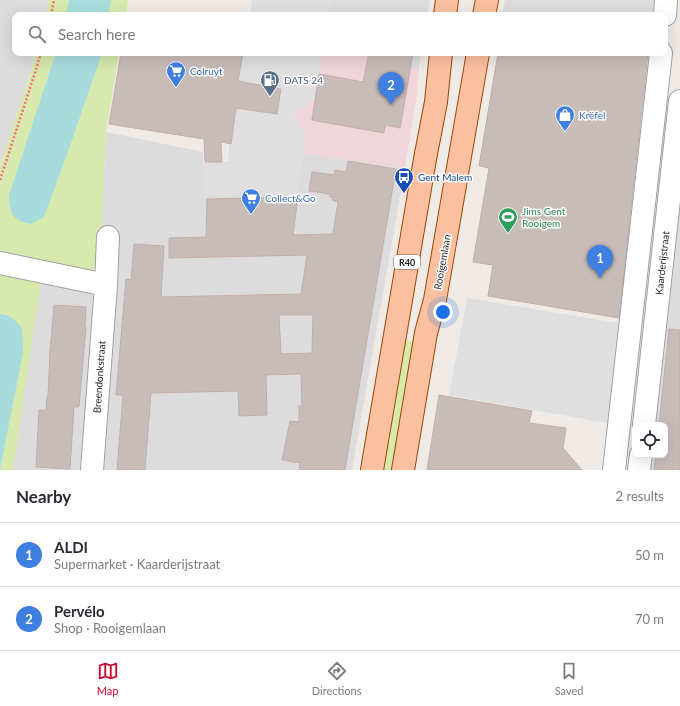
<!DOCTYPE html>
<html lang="en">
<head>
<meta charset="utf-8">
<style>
  :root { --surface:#fff; --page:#f2f2f3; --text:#2b2b33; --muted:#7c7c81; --line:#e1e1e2; --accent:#cd022c }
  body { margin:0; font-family:Lato,sans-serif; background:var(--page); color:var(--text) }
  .controls { position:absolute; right:12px; bottom:12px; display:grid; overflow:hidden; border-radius:8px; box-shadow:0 4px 16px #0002 }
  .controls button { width:36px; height:36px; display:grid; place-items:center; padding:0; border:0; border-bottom:1px solid var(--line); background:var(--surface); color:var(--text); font:20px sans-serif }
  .you { position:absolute; left:443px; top:312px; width:14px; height:14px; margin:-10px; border:3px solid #fff; border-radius:50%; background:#1a73e8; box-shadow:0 0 0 6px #1a73e833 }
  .badge { display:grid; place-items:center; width:26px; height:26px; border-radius:50%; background:var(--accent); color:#fff; font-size:13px; font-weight:700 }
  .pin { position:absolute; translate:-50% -33px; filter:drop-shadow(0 1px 2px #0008) }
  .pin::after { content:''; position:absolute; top:21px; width:14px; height:12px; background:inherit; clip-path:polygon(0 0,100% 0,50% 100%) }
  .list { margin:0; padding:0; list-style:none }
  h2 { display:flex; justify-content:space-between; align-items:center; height:52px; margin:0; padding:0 16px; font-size:17px }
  h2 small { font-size:13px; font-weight:400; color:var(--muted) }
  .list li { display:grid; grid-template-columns:26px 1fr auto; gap:12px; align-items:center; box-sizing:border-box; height:64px; padding:0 16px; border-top:1px solid var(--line) }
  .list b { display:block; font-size:15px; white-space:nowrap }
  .list p { margin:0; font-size:13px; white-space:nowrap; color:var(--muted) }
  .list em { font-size:13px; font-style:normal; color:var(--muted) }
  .icon { flex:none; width:22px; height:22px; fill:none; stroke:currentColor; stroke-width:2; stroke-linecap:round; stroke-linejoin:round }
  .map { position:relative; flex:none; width:680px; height:470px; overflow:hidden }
  .search { position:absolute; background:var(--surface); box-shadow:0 4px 16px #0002; left:12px; right:12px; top:12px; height:44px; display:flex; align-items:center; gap:10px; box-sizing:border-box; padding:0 14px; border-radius:8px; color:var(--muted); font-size:15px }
  .sheet { height:180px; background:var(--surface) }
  nav { display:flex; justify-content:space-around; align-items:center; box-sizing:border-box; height:56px; border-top:1px solid var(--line); background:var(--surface); font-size:11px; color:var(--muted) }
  nav a { display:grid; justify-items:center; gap:2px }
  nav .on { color:var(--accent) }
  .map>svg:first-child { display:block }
  .residential { fill:#dddcdc }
  .commercial { fill:#f0d5da }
  .grass { fill:#d7e9ac }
  .parking { fill:#dfdfdf }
  .water { fill:#a7dcdd }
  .building { fill:#c8bcb9; stroke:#c2aea8; fill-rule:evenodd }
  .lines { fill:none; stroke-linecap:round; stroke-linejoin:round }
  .minor-casing { stroke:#a0a0a0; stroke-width:24 }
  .major-casing { stroke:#994702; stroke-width:24 }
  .path { stroke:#f86e7d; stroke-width:2.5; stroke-dasharray:2 2; stroke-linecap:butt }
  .minor { stroke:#fff; stroke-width:22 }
  .major { stroke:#fbc0a0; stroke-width:22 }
  .labels { text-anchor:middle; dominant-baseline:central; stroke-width:3; stroke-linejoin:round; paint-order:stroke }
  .shield { fill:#fff; stroke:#626262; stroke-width:1 }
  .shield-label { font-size:9px; font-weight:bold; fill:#1f1f1f }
  .shop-label { font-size:10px; fill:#366cbe; stroke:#fff; text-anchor:start }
  .service-label { font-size:10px; fill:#4e5e75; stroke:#fff; text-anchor:start }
  .transit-label { font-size:10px; fill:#164399; stroke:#fff; text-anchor:start }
  .leisure-label { font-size:10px; fill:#27864d; stroke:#fff; text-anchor:start }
  .street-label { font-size:10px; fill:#1f1f1f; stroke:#fff }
</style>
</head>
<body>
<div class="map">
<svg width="680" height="470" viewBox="0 0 680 470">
  <rect width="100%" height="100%" fill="#f0eae6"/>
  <!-- residential -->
  <g class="residential">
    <polygon points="0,0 49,0 46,15 15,15 15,53 36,53 29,78 0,166"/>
    <polygon points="320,0 430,0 427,15 328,15 331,2"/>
    <polygon points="505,0 660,0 658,15 502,15"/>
    <polygon points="366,53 421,53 419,68 365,59"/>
    <polygon points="106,132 203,152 205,196 297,196 303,153 405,168 352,470 100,470 100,263"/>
    <polygon points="680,159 680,470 650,470 651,455 665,455 665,425 654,425"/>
    <polygon points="41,281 90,292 93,297 82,470 13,470"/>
  </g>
  <!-- commercial -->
  <polygon class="commercial" points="322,53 366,53 365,59 419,68 416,101 405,168 303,153 306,133 295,121 296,112 315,99"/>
  <!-- grass -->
  <g class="grass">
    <polygon points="49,0 69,0 66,15 46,15"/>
    <polygon points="111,0 128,0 126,15 108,15"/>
    <polygon points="36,53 56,53 46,83 44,217 68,152 102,53 119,53 106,132 100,263 94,269 88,271 0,251 0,166 29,78"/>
    <polygon points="0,273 41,281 13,470 0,470 16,387 16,321 7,315 0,314"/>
    <polygon points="405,339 415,343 394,470 384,470"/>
  </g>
  <!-- parking -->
  <g class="parking">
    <polygon points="252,0 320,0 331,2 328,15 250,15"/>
    <polygon points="243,53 322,53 315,99 296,112 295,121 306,133 297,196 205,196 203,163 228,161 231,123"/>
    <polygon points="467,298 625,324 613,424 449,395"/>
  </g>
  <!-- water -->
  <g class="water">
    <polygon points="69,0 111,0 108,15 66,15"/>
    <path d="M56,53H102L68,152L44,217L31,224C12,220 10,214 9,195Z"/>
    <polygon points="0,314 7,315 16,321 22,329 23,353 0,470"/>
  </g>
  <!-- building -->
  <g class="building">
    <polygon points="121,53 243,53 238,81 281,89 277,114 236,108 231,144 221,142 222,162 205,162 204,139 109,124"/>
    <polygon points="369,53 413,53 400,128 385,125 384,133 312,120 319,74 363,82"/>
    <polygon points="498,53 648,53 619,318 488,296 493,265 473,262 489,168 479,166"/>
    <path d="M348,161L396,169L345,470H299L300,463L282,460L290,421L299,422V406H302L301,374L266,375L267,415L239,416L238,391L151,393L145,470H117L123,395H116L126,279L131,280L134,244L164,246L161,297L301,294L307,255L169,258V238L206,237L207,199L298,197L293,235L333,234L338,202L332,200L333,197H330V194L309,191L312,172L334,175L335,170L346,172ZM279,315H313L312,353L281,354Z"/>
    <polygon points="54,305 86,307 85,327 86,327 79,407 74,407 70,469 36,467 39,410 46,410 47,396 48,396 50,351"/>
    <polygon points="669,329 680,330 680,470 654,470 656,455 665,455 665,425 659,425"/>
    <polygon points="439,395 532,411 529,423 566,428 563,448 582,470 427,470"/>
  </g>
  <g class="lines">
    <!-- minor casing -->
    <g class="minor-casing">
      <g id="minor">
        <polyline points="665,15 666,0"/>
        <polyline points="0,263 106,285 92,470"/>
        <polyline points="106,285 108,237"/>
        <polyline points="644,425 680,101"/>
        <polyline points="614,470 661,53"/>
        <polyline points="639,470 641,455"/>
      </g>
    </g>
    <!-- major casing -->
    <g class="major-casing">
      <g id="major">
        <polyline points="445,15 447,0"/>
        <polyline points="484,15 487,0"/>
        <polyline points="372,470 425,159 436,102 441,53"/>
        <polyline points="403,470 426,333 435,300 478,53"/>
      </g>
    </g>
    <!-- path -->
    <g class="path">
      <polyline points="51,15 54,0"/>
      <polyline points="0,180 33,79 41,53"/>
    </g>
    <!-- minor -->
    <use href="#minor" class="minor"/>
    <!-- major -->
    <use href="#major" class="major"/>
  </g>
  <!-- icons -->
  <defs>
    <g id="supermarket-pin" transform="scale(1)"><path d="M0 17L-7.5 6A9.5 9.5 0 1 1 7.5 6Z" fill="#3f7fe0" stroke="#fff"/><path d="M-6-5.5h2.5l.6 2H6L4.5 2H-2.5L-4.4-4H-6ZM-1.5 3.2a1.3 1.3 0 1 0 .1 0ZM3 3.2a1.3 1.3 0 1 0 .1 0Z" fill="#fff"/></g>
    <g id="fuel-pin" transform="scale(1)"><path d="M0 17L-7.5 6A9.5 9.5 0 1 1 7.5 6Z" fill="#5c6f8a" stroke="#fff"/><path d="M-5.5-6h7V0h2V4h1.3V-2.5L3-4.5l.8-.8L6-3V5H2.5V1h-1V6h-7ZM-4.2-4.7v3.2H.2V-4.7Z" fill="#fff"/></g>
    <g id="shop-pin" transform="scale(1)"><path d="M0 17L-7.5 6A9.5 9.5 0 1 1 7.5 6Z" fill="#3f7fe0" stroke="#fff"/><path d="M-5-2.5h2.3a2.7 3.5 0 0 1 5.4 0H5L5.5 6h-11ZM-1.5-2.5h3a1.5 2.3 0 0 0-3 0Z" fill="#fff"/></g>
    <g id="bus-pin" transform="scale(1)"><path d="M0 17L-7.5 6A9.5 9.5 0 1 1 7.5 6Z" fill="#1a4fb4" stroke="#fff"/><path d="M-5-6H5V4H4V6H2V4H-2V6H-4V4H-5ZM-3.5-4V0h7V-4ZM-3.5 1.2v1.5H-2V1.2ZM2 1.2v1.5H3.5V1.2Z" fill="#fff"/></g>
    <g id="stadium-pin" transform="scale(1)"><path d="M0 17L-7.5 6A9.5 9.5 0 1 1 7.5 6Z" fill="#2e9e5b" stroke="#fff"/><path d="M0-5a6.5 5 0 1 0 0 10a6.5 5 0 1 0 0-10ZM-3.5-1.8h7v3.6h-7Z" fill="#fff"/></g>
  </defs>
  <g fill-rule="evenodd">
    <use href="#supermarket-pin" x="176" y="71"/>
    <use href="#fuel-pin" x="270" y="80"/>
    <use href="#shop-pin" x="565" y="115"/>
    <use href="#bus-pin" x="404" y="177"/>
    <use href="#supermarket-pin" x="251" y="198"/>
    <use href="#stadium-pin" x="508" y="217"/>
  </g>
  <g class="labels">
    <!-- shield labels -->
    <rect class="shield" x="394" y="255" width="26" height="14" rx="3"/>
    <g class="shield-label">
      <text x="407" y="262">R40</text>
    </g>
    <!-- shop labels -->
    <g class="shop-label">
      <text x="190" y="71">Colruyt</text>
      <text x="579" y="115">Krëfel</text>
      <text x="265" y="198">Collect&amp;Go</text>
    </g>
    <!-- service labels -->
    <g class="service-label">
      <text x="284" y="80">DATS 24</text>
    </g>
    <!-- transit labels -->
    <g class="transit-label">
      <text x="418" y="177">Gent Malem</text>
    </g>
    <!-- leisure labels -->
    <g class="leisure-label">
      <text x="522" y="211">Jims Gent<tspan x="522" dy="12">Rooigem</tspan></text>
    </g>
    <!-- street labels -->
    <g class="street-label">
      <text transform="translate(442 262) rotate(-80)">Rooigemlaan</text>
      <text transform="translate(662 263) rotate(-84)">Kaarderijstraat</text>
      <text transform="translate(99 377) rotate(-86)">Breendonkstraat</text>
    </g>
  </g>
</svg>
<div class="controls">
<button><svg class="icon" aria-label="locate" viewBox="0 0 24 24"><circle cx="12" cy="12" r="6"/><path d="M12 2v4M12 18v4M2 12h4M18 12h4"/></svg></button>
</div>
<div class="you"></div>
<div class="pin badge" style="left:600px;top:278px;background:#3f7fe0">1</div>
<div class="pin badge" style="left:391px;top:105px;background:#3f7fe0">2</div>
<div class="search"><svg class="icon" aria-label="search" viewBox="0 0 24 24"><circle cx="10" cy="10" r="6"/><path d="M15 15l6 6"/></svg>Search here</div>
</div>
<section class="sheet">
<h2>Nearby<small>2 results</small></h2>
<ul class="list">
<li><span class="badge" style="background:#3f7fe0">1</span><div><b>ALDI</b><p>Supermarket · Kaarderijstraat</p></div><em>50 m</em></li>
<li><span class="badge" style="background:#3f7fe0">2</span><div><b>Pervélo</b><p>Shop · Rooigemlaan</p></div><em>70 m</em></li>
</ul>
</section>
<nav>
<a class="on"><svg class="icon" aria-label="map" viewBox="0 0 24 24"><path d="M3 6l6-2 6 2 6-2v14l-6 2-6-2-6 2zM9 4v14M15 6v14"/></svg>Map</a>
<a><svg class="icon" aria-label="directions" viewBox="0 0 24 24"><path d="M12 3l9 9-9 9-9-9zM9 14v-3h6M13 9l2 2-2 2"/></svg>Directions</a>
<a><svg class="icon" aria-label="saved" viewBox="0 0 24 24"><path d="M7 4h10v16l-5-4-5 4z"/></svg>Saved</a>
</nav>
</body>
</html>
